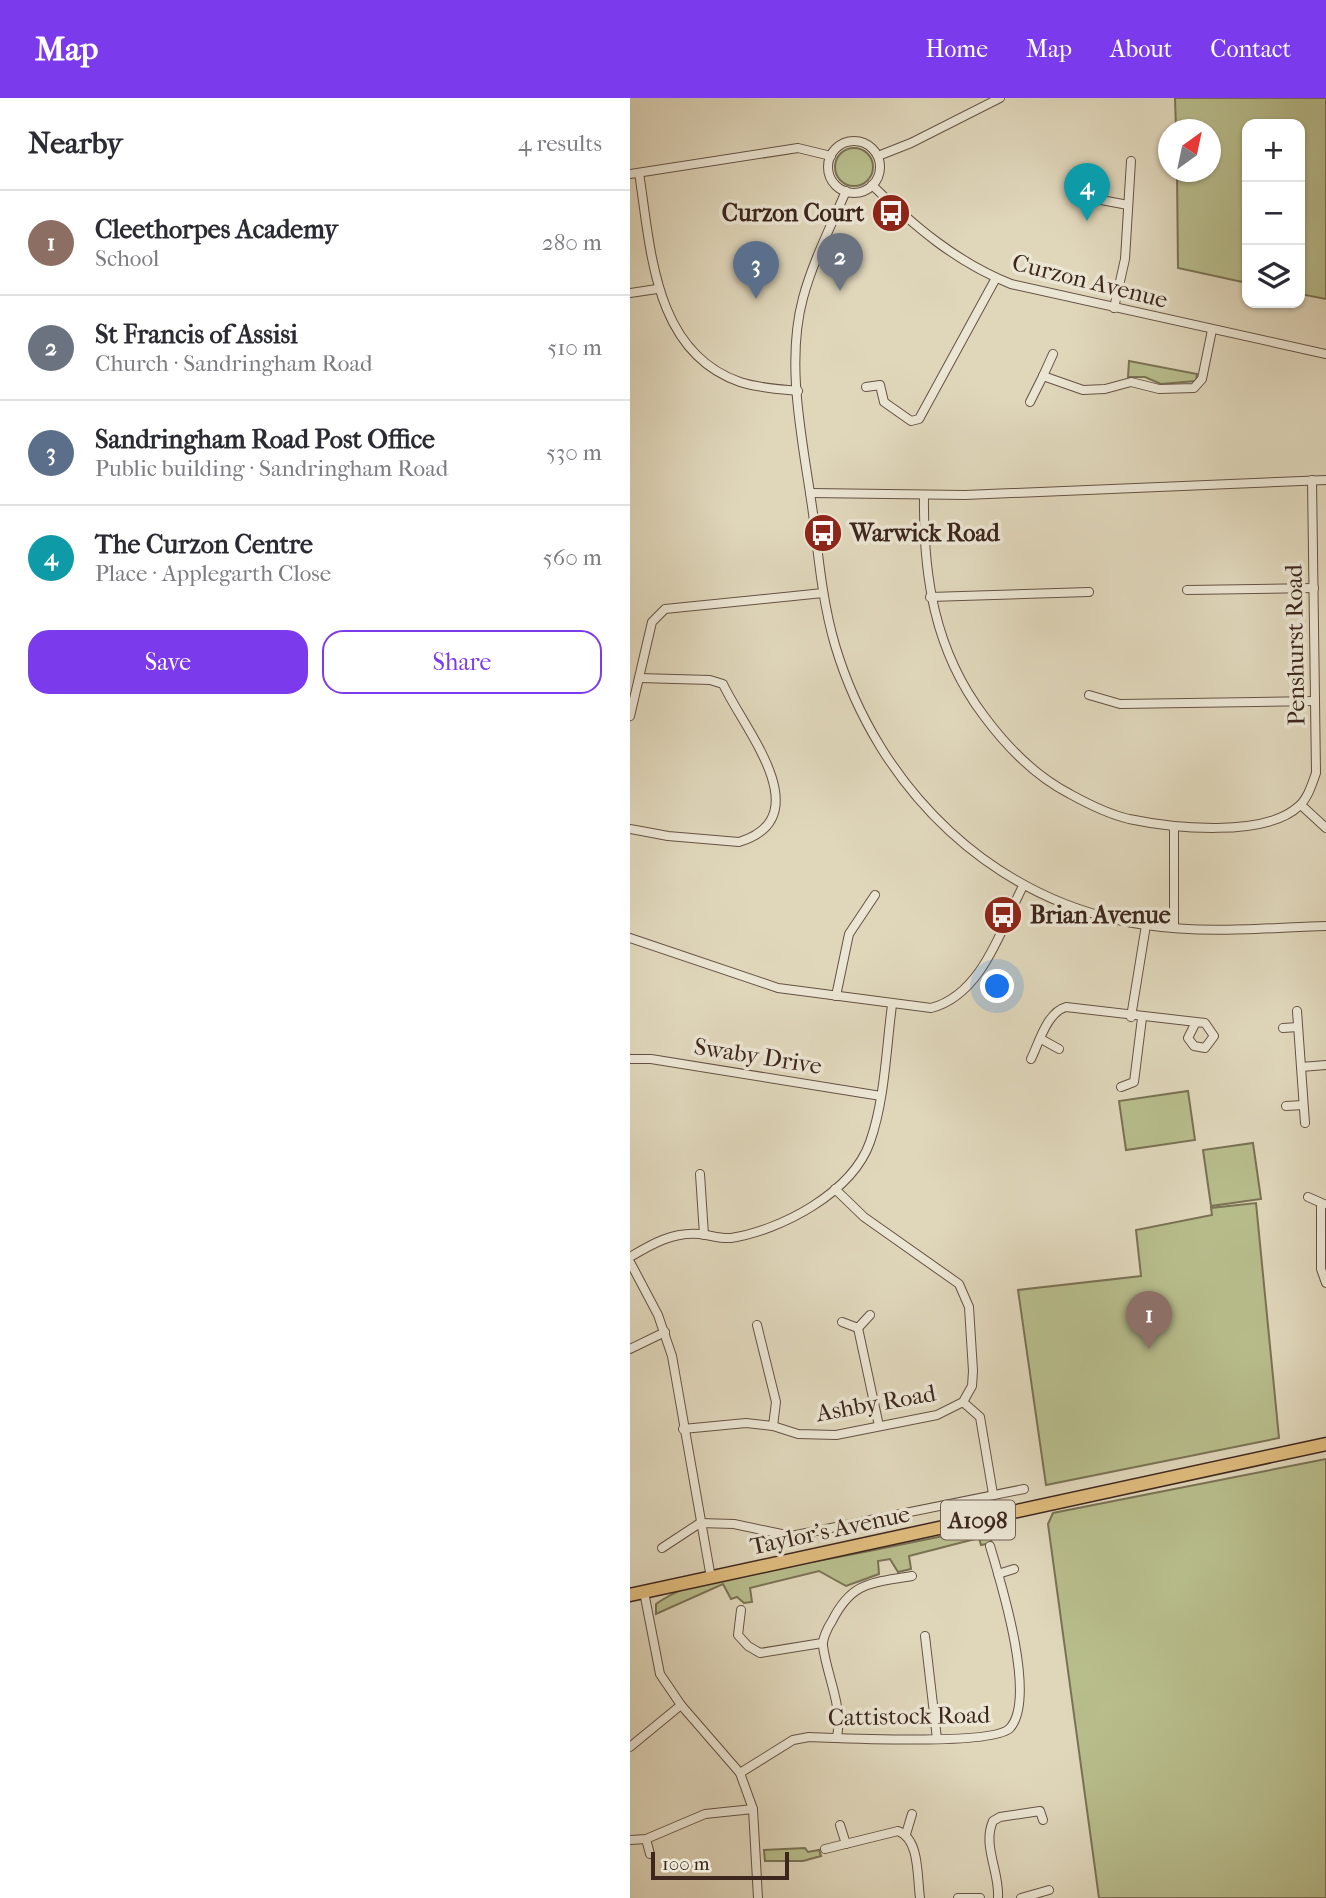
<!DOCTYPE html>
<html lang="en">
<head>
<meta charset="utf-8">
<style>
  :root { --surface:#fff; --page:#f2f2f3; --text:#2b2b33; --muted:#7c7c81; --line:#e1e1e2; --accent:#7c3aed }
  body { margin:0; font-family:"IM FELL French Canon",serif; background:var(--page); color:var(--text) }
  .controls { position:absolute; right:21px; top:21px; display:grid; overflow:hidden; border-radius:14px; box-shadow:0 2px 5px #0004 }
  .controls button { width:63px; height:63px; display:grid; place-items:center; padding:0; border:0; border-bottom:2px solid var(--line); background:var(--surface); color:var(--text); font:35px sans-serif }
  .compass { position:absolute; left:528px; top:21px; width:63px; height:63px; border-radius:50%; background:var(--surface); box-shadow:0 2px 5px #0004; rotate:33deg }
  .scale { position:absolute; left:21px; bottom:18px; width:138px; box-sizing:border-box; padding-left:7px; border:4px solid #3c261d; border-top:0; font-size:19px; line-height:24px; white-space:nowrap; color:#3c261d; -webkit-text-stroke:5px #ebe5d3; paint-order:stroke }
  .you { position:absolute; left:368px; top:889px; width:24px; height:24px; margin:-18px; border:5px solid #fff; border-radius:50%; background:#1a73e8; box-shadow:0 0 0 10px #1a73e833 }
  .badge { display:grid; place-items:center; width:46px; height:46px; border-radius:50%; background:var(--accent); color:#fff; font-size:23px; font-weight:700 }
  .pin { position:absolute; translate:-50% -58px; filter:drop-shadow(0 2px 4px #0008) }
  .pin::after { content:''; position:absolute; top:37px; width:24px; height:21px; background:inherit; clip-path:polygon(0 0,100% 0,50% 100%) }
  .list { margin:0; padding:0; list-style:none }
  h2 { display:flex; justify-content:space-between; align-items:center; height:91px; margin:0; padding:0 28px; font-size:30px }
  h2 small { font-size:23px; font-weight:400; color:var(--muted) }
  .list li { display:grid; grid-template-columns:46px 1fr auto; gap:21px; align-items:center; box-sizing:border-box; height:105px; padding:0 28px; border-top:2px solid var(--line) }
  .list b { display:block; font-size:26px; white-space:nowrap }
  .list p { margin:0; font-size:23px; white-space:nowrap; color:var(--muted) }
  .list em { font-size:23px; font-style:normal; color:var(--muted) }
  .actions { display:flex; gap:14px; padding:21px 28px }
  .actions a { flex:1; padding:16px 0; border:2px solid var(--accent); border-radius:21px; text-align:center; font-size:24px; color:var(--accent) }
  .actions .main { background:var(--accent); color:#fff }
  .icon { flex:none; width:38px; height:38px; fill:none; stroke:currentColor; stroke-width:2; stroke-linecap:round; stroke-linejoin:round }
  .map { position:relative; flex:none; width:696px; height:1800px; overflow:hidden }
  header { display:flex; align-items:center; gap:42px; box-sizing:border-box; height:98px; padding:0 35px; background:var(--accent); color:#fff }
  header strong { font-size:33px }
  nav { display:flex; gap:38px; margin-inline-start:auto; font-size:24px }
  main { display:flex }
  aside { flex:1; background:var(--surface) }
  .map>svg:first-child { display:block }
  .green { fill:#b8bd8c; stroke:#7a7254; stroke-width:2 }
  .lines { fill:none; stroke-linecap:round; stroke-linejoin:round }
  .minor-casing { stroke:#655244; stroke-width:10 }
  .primary-casing { stroke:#3c261d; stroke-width:15 }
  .minor { stroke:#ebe5d3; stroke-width:8 }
  .primary { stroke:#e0bc7e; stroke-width:12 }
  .labels { text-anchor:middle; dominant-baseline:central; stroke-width:7; stroke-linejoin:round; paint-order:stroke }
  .shield { fill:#ebe5d3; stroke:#705f54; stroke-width:2 }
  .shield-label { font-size:23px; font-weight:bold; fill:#3c261d }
  .poi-label { font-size:24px; font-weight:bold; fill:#3c261d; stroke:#ebe5d3; text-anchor:start }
  .street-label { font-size:24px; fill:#3c261d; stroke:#ebe5d3 }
</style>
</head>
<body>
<header>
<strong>Map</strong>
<nav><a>Home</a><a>Map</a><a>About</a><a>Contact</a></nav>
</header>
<main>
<aside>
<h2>Nearby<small>4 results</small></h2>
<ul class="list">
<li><span class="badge" style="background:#8d6e63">1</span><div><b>Cleethorpes Academy</b><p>School</p></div><em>280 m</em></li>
<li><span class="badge" style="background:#6b7280">2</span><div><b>St Francis of Assisi</b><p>Church · Sandringham Road</p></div><em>510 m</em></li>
<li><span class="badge" style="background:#5c6f8a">3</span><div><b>Sandringham Road Post Office</b><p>Public building · Sandringham Road</p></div><em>530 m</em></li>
<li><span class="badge" style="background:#0f9aa8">4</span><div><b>The Curzon Centre</b><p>Place · Applegarth Close</p></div><em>560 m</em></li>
</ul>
<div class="actions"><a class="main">Save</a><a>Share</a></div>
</aside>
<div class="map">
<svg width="696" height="1800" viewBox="0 0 696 1800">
  <rect width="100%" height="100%" fill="#e0d7bb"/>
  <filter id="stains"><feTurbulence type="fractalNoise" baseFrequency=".00286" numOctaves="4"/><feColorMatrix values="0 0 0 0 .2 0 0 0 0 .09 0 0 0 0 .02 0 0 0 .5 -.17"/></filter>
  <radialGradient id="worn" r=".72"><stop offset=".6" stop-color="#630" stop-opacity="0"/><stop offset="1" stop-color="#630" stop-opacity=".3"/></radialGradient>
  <!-- green -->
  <g class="green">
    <polygon points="545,0 696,0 696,201 670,196 670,26 617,26 617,185 548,170 547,74 580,74 580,32 546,31"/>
    <circle cx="224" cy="69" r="19"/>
    <polygon points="499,263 567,276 566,283 531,286 515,279 498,279"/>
    <polygon points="558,993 565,1042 496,1052 489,1003"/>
    <polygon points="623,1045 631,1101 581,1108 573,1052"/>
    <polygon points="626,1105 649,1340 416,1387 388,1192 511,1178 506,1132 582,1117 581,1110"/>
    <polygon points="696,1361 696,1800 469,1800 418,1426 423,1415"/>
    <path d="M357,1429L362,1445L351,1447L349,1440L279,1458L281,1471L268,1474L260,1461L248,1463L249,1476L216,1488L189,1473L120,1490L122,1504L114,1505L107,1499L101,1501L93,1486L26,1516V1506C73,1473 138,1472 192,1462C247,1452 302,1440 357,1429Z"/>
    <polygon points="175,1750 178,1754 189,1752 191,1758 173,1763 135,1763 134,1752"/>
  </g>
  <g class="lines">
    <!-- minor casing -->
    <g class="minor-casing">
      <g id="minor">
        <circle cx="224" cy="69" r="26"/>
        <polyline points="248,58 281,45 370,0"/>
        <path d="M9,75C21,150 23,254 110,284C128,290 148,291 168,293"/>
        <polyline points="0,76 168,50 201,58"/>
        <path d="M242,87C284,128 326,164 381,186L696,256"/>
        <polyline points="444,88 466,101 498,107"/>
        <path d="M216,93C201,128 183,163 173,200C154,270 175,352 184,423C189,464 193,506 205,547C248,691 364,806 516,827C575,836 636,830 696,828"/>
        <polyline points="0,195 27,191"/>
        <polyline points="484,210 495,161 501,63"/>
        <polyline points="423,256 413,278 453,292 475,291 501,284 529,291 564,290 572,281 582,232"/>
        <polyline points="236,289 250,287 254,304 281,323 289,321 366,180"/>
        <polyline points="400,304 413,278"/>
        <polyline points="180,395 335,397 696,382"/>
        <path d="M294,397C293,477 304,552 354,618C377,649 405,678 440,696C458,706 478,716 499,721C542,730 635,740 669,708C678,700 682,686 686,675L682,382"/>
        <polyline points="557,492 684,490"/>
        <polyline points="300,499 459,494"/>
        <polyline points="459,597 490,606 685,603"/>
        <polyline points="0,618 22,524 35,511 193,495"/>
        <polyline points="671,707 696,730"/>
        <path d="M0,731L38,738L109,744C191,719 113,630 93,586L80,582L9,580"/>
        <polyline points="544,830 544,728"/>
        <path d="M0,840L148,890L301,910C352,897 371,831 393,788"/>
        <polyline points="206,898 219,836 245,797"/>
        <polyline points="667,913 675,1025"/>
        <polyline points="501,919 516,827"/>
        <polyline points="653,930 668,929"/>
        <polyline points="411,941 429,951"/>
        <polyline points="0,961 21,961 251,998"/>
        <path d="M401,961C409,945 417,914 436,909L575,925L584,938L575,950L564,948L558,940L565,926"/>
        <polyline points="671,969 696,967"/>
        <polyline points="491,989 504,984 512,920"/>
        <polyline points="656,1008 673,1007"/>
        <polyline points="70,1076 74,1137"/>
        <polyline points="678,1099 694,1106"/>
        <polyline points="691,1107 691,1171 696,1185"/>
        <path d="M0,1159C22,1146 42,1134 69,1136C80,1137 90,1141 101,1140C151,1132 222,1095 240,1044C255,1001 256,952 262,907"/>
        <polyline points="0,1164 28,1217 42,1258 81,1480"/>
        <polyline points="212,1224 228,1230 240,1217"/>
        <polyline points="127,1227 146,1304 143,1328"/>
        <polyline points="228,1230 249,1328"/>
        <polyline points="0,1251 35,1234"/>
        <polyline points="333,1304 350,1319 363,1396"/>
        <polyline points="53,1331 116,1325 143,1328 168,1336 206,1337 307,1317 333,1304 342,1288 343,1273 339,1209 329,1186 234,1119 205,1091"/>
        <polyline points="32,1450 70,1425 104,1426 161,1438 394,1391"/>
        <polyline points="368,1476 384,1471"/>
        <polyline points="14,1494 30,1576 51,1607 110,1675 123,1711 128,1800"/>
        <polyline points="111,1512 108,1537 118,1548 130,1555 192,1545"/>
        <polyline points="295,1538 307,1641"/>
        <path d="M207,1639C213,1607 197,1579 193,1548C192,1541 198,1529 202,1523C222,1483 242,1485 282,1478"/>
        <polyline points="0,1649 51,1607"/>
        <path d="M110,1675L163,1642L179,1639C210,1640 364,1648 380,1630C407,1600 371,1485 360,1448"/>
        <polyline points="210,1727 216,1746"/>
        <polyline points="276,1736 282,1716"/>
        <polyline points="16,1741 20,1756"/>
        <polyline points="0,1742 16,1741 75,1716 123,1711"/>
        <path d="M195,1751L268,1733C290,1741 287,1779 290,1800"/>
        <polyline points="328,1800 350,1800"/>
        <path d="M368,1800C370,1774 352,1748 363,1723L370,1719L410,1713L413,1722"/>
        <polyline points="391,1800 419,1792"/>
      </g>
    </g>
    <!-- primary casing -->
    <g class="primary-casing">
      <polyline id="primary" points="0,1497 696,1346"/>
    </g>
    <!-- minor -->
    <use href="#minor" class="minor"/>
    <!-- primary -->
    <use href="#primary" class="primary"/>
  </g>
  <!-- icons -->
  <defs>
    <g id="bus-disc" transform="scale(2.0125)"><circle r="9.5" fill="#8f2418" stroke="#ebe5d3"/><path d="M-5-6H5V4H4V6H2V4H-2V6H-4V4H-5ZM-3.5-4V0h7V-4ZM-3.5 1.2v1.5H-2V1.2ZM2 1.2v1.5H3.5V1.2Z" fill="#fff"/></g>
  </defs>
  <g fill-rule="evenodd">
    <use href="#bus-disc" x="261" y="115"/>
    <use href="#bus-disc" x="193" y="435"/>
    <use href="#bus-disc" x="373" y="817"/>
  </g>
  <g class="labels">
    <!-- shield labels -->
    <rect class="shield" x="311" y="1402.5" width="74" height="39" rx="5"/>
    <g class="shield-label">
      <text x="348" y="1422">A1098</text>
    </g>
    <!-- poi labels -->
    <g class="poi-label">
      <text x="234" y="115" text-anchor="end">Curzon Court</text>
      <text x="220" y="435">Warwick Road</text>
      <text x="400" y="817">Brian Avenue</text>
    </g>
    <!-- street labels -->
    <g class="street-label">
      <text transform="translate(460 183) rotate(14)">Curzon Avenue</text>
      <text transform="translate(665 547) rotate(-91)">Penshurst Road</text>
      <text transform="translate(128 958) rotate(9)">Swaby Drive</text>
      <text transform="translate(246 1305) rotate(-10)">Ashby Road</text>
      <text transform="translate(200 1432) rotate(-12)">Taylor's Avenue</text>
      <text transform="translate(279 1618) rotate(-1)">Cattistock Road</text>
    </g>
  </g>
  <rect width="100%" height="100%" filter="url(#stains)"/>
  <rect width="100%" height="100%" fill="url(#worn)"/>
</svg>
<div class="controls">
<button>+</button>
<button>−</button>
<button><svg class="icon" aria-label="layers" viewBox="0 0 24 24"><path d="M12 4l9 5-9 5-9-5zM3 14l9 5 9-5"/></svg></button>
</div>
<svg class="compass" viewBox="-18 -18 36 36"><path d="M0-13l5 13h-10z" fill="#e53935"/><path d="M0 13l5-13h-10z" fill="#7c7c81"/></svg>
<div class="scale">100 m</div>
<div class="you"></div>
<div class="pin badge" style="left:519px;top:1251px;background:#8d6e63">1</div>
<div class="pin badge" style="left:210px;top:193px;background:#6b7280">2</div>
<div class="pin badge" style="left:126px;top:201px;background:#5c6f8a">3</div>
<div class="pin badge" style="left:457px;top:123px;background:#0f9aa8">4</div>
</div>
</main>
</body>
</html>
